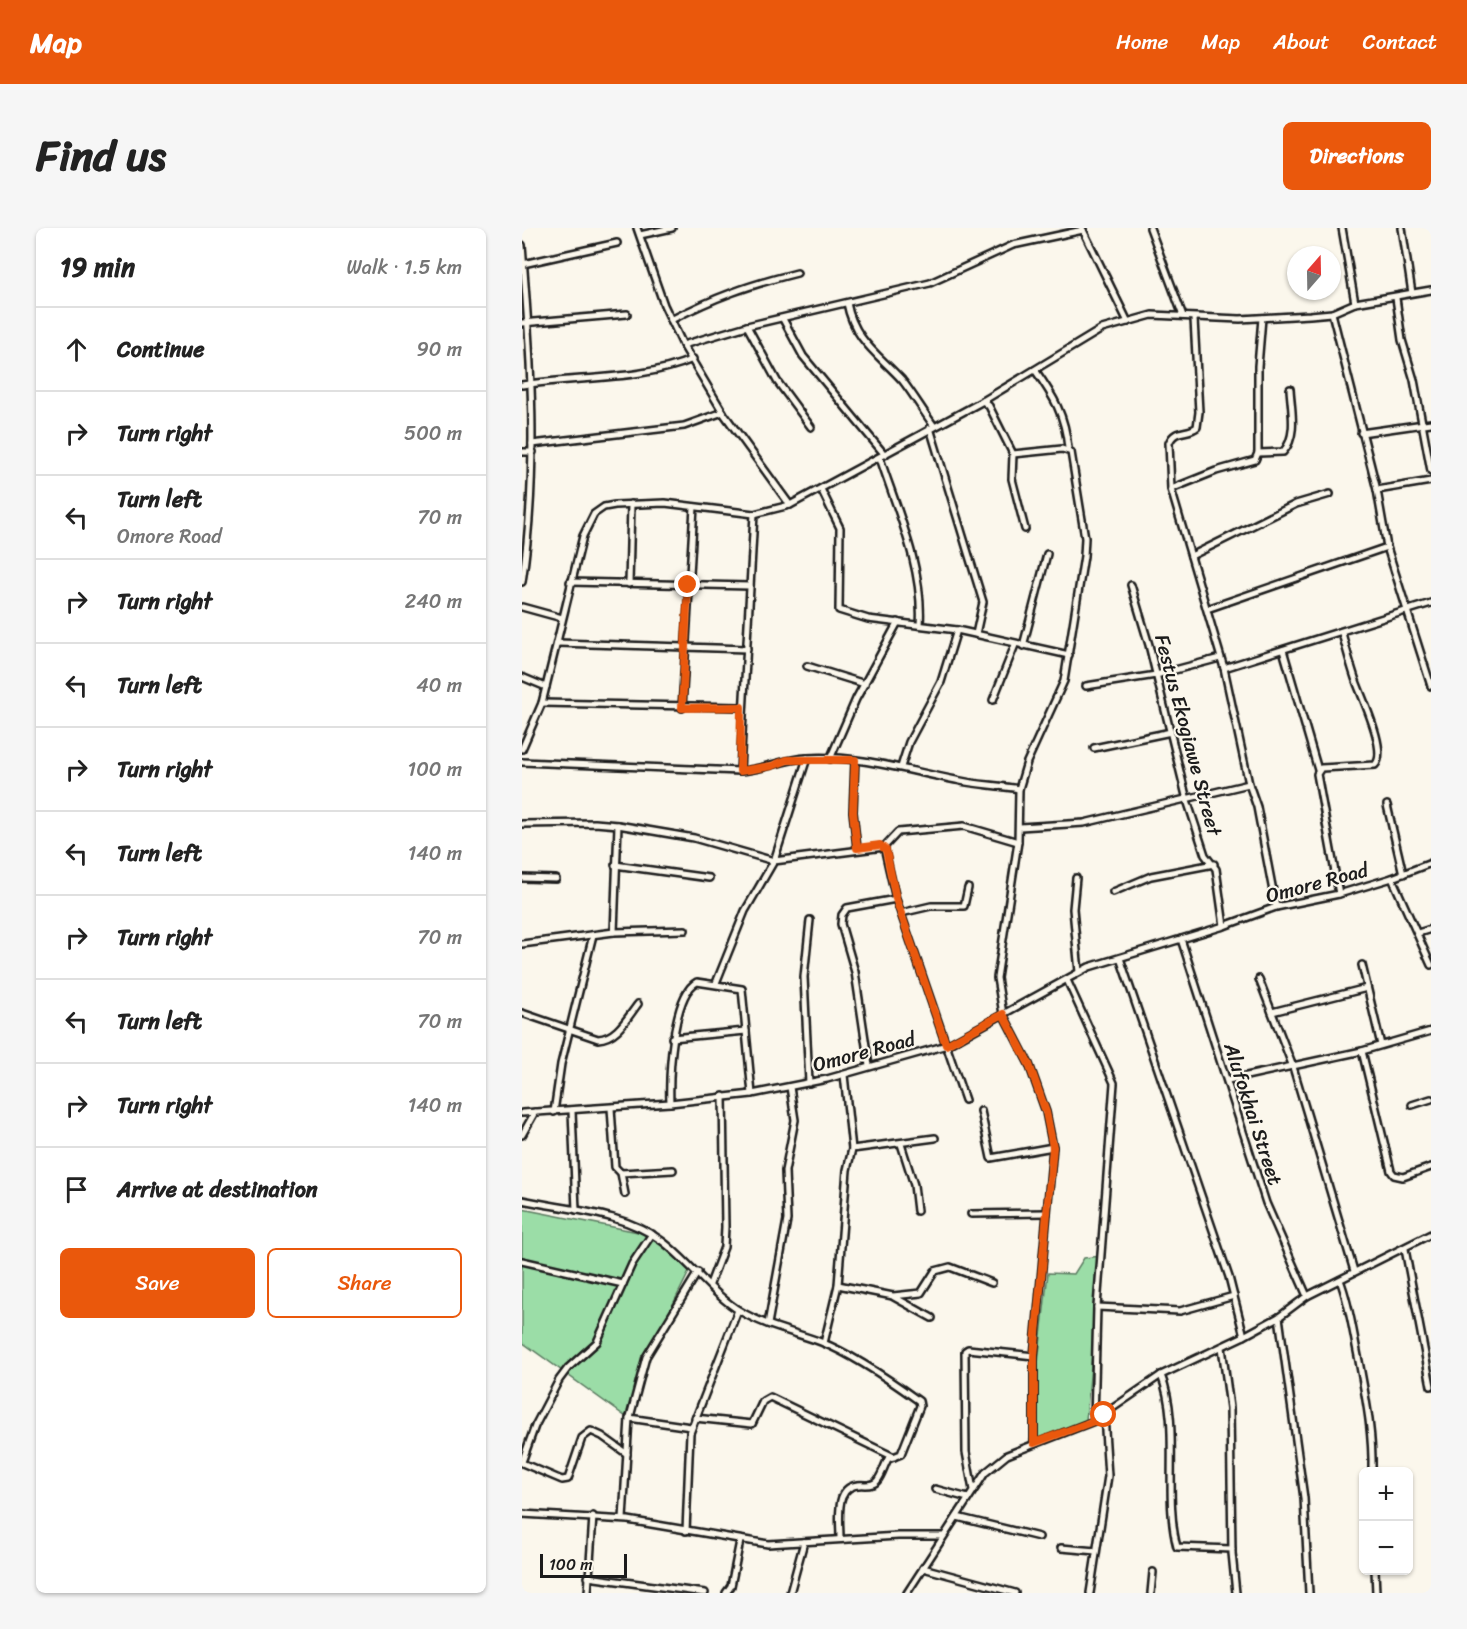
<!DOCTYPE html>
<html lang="en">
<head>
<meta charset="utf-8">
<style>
  :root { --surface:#fff; --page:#f6f6f6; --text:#222; --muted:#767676; --line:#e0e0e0; --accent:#ea580c }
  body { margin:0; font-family:Sriracha,sans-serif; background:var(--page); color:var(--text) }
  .controls { position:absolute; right:18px; bottom:18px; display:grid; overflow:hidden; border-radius:9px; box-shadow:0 2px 4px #0004 }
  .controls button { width:54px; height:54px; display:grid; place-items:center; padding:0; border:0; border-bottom:2px solid var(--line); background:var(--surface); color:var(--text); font:30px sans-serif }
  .compass { position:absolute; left:765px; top:18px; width:54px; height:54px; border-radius:50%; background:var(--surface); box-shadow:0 2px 4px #0004; rotate:20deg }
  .scale { position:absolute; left:18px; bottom:15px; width:87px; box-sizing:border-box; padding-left:6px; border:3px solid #1c1c1c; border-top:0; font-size:16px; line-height:21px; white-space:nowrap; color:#1c1c1c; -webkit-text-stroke:4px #fbf7ec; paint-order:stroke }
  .stop { position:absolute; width:18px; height:18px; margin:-14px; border:4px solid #ea580c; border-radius:50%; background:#fff }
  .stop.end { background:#ea580c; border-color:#fff; box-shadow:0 2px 6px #0008 }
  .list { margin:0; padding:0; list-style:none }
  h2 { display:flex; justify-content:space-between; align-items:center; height:78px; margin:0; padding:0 24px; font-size:26px }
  h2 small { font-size:20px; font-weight:400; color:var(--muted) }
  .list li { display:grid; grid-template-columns:39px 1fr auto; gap:18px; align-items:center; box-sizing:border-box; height:84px; padding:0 24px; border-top:2px solid var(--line) }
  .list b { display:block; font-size:22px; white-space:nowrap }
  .list p { margin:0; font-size:20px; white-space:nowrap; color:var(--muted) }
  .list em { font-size:20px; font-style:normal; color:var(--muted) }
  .actions { display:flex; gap:12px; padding:18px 24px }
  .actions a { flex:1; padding:14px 0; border:2px solid var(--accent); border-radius:9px; text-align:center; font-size:21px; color:var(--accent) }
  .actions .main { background:var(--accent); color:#fff }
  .icon { flex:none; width:33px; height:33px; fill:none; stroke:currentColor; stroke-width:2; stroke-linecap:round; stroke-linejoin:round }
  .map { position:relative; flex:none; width:909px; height:1365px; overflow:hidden; border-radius:9px }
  header { display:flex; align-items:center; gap:36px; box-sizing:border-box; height:84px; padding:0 30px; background:var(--accent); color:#fff }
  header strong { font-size:28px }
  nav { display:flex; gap:33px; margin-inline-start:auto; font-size:21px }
  .intro { display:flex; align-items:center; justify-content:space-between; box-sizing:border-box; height:144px; padding:0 36px }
  h1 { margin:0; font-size:42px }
  .button { padding:15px 27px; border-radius:9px; background:var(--accent); color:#fff; font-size:21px; font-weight:700 }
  main { display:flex; gap:36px; padding:0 36px }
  aside { flex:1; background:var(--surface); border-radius:9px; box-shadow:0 2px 4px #0004 }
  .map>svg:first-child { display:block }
  .green { fill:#9bdda7; stroke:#5c7c62; stroke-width:1.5 }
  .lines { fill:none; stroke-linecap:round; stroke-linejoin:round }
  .minor-casing { stroke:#1c1c1c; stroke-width:10 }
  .minor { stroke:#fbf7ec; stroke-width:5 }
  .route { stroke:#ea580c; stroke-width:8 }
  .labels { text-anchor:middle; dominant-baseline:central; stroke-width:4.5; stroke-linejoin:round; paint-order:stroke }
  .street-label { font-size:20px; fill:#1c1c1c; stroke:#fbf7ec }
</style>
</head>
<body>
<header>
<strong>Map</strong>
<nav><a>Home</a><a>Map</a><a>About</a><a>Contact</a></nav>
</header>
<div class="intro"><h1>Find us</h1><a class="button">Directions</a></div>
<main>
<aside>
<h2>19 min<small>Walk · 1.5 km</small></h2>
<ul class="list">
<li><svg class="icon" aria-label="ahead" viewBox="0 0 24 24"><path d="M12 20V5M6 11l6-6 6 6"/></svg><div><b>Continue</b></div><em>90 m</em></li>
<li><svg class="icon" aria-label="right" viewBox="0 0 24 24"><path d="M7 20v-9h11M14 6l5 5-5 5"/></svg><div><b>Turn right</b></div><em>500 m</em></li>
<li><svg class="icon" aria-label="left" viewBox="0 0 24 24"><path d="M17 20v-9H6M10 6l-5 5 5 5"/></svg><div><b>Turn left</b><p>Omore Road</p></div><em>70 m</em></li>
<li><svg class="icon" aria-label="right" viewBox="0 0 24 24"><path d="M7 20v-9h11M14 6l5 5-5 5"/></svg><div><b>Turn right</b></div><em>240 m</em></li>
<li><svg class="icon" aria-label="left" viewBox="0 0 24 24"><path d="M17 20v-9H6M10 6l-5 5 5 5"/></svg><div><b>Turn left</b></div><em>40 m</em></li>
<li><svg class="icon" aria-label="right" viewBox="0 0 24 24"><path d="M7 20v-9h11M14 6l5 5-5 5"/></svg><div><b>Turn right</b></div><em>100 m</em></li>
<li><svg class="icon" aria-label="left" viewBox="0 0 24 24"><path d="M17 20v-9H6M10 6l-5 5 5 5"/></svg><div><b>Turn left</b></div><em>140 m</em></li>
<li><svg class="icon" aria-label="right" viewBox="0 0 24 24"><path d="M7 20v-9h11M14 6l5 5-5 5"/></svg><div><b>Turn right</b></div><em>70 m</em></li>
<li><svg class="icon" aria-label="left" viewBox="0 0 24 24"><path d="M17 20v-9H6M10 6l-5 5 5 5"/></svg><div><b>Turn left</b></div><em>70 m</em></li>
<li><svg class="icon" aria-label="right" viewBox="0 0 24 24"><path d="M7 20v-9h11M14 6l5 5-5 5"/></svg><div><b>Turn right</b></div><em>140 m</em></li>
<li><svg class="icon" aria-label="arrive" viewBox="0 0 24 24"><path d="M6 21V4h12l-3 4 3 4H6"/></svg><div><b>Arrive at destination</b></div></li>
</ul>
<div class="actions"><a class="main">Save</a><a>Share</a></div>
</aside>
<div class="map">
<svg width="909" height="1365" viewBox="0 0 909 1365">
  <rect width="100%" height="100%" fill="#fbf7ec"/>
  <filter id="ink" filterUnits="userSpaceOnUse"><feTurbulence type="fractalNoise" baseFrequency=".0167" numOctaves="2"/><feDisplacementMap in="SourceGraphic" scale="12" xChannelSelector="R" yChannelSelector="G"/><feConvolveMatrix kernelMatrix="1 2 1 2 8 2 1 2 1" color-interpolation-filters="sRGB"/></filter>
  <g filter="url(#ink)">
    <!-- green -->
    <g class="green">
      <polygon points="0,981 126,1006 168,1042 125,1128 107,1191 0,1114"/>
      <polygon points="579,1028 564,1192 507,1217 526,1045 552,1046 562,1030"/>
    </g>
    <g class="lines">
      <!-- minor casing -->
      <g class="minor-casing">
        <g id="minor">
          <polyline points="115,0 142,77 161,117 202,186 268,277"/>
          <polyline points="560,0 606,94"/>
          <polyline points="628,0 661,88"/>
          <polyline points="820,0 833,75"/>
          <polyline points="880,0 890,65"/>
          <polyline points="118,7 150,0"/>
          <path d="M0,17C9,129 17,243 0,354"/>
          <polyline points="1,36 95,15"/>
          <polyline points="874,70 880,112 892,152 909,243"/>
          <path d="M325,75C332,112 356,126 380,152C391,166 401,183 412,198"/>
          <polyline points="810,85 855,262 865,319 909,458"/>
          <polyline points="261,91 281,128 363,227"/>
          <path d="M672,91L677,184L675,199C665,207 653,200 647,215L649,261L702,440L727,556L735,579L754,679"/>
          <path d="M149,92C193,69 227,57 275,45"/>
          <polyline points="0,95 105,86"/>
          <polyline points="225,98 255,153 289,199"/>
          <polyline points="161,117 225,98 408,55 491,17 561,2"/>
          <path d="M513,142C532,169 543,187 546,220"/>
          <path d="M0,157C56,148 119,153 171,131"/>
          <polyline points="461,173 467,178 491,226 490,251 503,301"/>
          <polyline points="408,200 461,374 454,406"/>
          <polyline points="839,205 909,195"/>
          <polyline points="10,216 162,198 201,184"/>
          <polyline points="0,224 11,224"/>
          <path d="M736,225L761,224C776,208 769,181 768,161"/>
          <polyline points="491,226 540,221 549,224 563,310 562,328 542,453 505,534 497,561 496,614 475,750 481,786 507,836 524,884 531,919 512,1128 512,1215"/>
          <path d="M358,230C375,282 402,341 398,397"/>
          <polyline points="299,261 318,300 317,382 346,391 435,402 547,427"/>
          <polyline points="649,261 694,243 733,232 736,225 736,138 740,90"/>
          <polyline points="855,262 909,253"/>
          <polyline points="669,328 774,276 808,266"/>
          <polyline points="48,354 228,358"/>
          <polyline points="107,356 109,276"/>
          <polyline points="609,357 627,417 665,572 683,627 694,641 702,698"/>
          <polyline points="0,379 40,390"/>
          <polyline points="685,381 865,319"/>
          <polyline points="36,415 225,421"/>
          <polyline points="501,418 525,326"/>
          <polyline points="761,422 796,542"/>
          <polyline points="285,438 343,456"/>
          <polyline points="702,440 909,375"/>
          <polyline points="0,449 24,459"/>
          <polyline points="564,458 634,447 698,430"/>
          <polyline points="471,472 493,417"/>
          <polyline points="20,475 219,479"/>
          <polyline points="160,480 172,279"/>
          <polyline points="572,520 649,504"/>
          <polyline points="0,521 20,475 61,308 72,286 82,279 93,277 143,275 232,286 268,277 461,173 580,101 630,87 718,91 788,87 810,85 833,75 909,62"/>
          <polyline points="308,531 334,471 376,394"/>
          <polyline points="333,532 331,584 335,620"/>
          <path d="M0,534L218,543C241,542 261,531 285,530C338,527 382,542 434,552C455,557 476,557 497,561"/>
          <polyline points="379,539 387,514 419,454 435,402"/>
          <polyline points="218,543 232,286"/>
          <polyline points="865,577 881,646"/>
          <polyline points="0,596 73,595 96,597 172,610 252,633 362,619 374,671 443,872"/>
          <polyline points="498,599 562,595 727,556"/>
          <polyline points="362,619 376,604 442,598 496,614"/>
          <polyline points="93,637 187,650"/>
          <polyline points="0,650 34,651"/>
          <polyline points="554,650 551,681 557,744"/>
          <polyline points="870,650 909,737"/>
          <polyline points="591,664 629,648 692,636"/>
          <path d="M817,666L795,546L799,540L853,537C867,524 838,466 833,450C828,435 824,420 820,405"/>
          <polyline points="379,685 409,678 442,678 446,660"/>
          <polyline points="92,704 96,597"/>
          <polyline points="896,705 909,701"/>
          <polyline points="659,711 744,975 785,1068"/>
          <polyline points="0,716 92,704 163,702"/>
          <polyline points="598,730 707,1049 722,1108"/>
          <polyline points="840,737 859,817"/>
          <polyline points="737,751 771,839 832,1043"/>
          <polyline points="545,752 592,855 575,1079 572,1193"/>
          <polyline points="194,755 223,683 252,633 285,530"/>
          <polyline points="750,784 845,760"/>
          <path d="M0,785L76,811C95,810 105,790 116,776"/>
          <polyline points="150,810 224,803"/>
          <polyline points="840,823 869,943 872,947 881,949 909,939"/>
          <polyline points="347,838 333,744 319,696 320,687 325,680 374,671"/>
          <polyline points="706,852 840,823 909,803"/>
          <polyline points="287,855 282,749 288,692"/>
          <path d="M148,875C147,849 150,767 175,754L220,761L230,866"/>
          <polyline points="890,877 909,871"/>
          <polyline points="89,880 93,939 99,945 103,966"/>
          <polyline points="50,883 54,982"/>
          <polyline points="459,883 469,930 531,919"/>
          <polyline points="32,884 39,836 71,707"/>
          <polyline points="0,885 148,875 230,866 305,851 425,817 567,739 702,698 754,679 817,666 870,650 909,635"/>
          <polyline points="0,907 13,884"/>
          <polyline points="379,916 392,957 395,983"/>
          <polyline points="330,921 413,910"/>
          <polyline points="99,945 151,942"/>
          <path d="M0,972C46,982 101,984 140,1013C166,1032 191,1067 218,1083C243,1098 272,1104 299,1114C332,1127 368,1152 397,1173L398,1178L379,1226L366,1231C362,1238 360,1247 355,1253C352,1257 347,1257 343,1257C311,1254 318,1288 318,1311"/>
          <polyline points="449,986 525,985"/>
          <polyline points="883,1021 909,1158"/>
          <polyline points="0,1033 101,1056"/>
          <path d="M818,1052C828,1078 831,1105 837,1133C844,1171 851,1205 850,1244"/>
          <polyline points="188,1056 202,1019 203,999 201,868"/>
          <polyline points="316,1057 371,1068 399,1065 413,1043 428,1039 470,1055"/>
          <polyline points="372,1069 410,1090"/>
          <polyline points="575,1079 658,1083 712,1068"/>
          <polyline points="757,1089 782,1270 787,1365"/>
          <polyline points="246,1096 265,992 263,943 273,892 268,859"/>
          <polyline points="302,1115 316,1057 325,942 330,921 322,847"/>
          <polyline points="700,1119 708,1180 710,1325 714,1365"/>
          <path d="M639,1147C659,1196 641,1266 655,1319L710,1321"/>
          <polyline points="108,1189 124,1129 176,1044"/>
          <polyline points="173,1190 230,1196 241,1173 248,1169 372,1229"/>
          <polyline points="0,1234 13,1198 37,1152 46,1140 75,1114 110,1036 130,1006"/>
          <polyline points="0,1235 40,1252 46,1251 60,1210 69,1203 80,1208 105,1226"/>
          <polyline points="413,1261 446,1270"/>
          <polyline points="451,1262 444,1224 443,1123 446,1121 512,1128"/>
          <polyline points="0,1286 106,1292 246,1316 376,1308 420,1308"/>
          <polyline points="435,1289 517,1309"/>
          <polyline points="101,1291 107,1190 169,1199"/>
          <polyline points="164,1303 168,1205 216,1082"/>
          <polyline points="539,1320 574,1323"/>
          <polyline points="401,1340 493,1365"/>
          <polyline points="853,1342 854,1365"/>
          <polyline points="66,1349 183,1365"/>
          <polyline points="66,1365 71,1288"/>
          <polyline points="204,1365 209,1358 218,1313"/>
          <polyline points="268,1365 282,1314"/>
          <polyline points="385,1365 463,1245 485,1227 572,1193 639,1147 722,1108 757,1089 785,1068 909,1006"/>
          <polyline points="568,1365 586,1248 582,1187"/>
          <polyline points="629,1365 631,1344"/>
        </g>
      </g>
      <!-- minor -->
      <use href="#minor" class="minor"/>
    </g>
  </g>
  <g class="lines" filter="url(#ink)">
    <!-- route -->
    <polyline class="route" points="166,357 160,480 219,479 218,543 250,538 265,532 333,532 331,584 335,620 358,617 364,622 374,671 424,817 481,786 507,836 524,884 531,919 512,1128 512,1215 572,1193 582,1187"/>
  </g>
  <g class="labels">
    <!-- street labels -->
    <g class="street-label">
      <text transform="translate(666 507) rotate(75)">Festus Ekogiawe Street</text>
      <text transform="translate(795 655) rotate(-15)">Omore Road</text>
      <text transform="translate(342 824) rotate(-15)">Omore Road</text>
      <text transform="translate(731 886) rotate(72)">Alufokhai Street</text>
    </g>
  </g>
</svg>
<div class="controls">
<button>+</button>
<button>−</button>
</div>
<svg class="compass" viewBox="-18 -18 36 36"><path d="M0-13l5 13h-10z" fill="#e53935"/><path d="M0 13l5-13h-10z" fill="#767676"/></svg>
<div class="scale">100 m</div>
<div class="stop" style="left:582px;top:1187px"></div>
<div class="stop end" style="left:166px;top:357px"></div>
</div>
</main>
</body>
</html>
